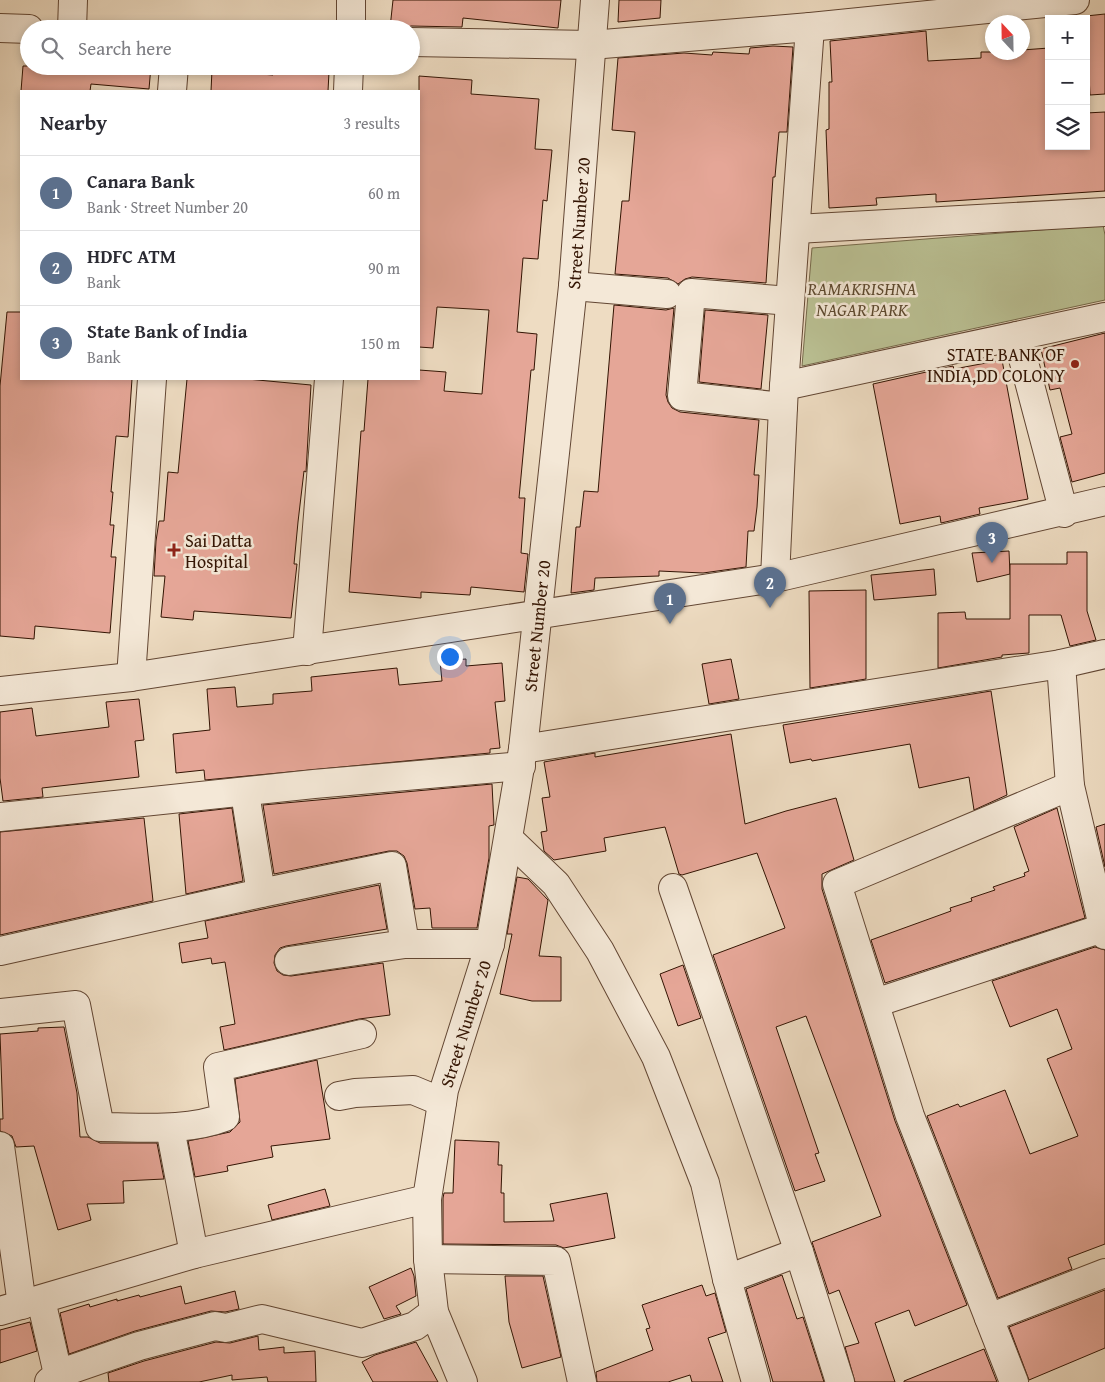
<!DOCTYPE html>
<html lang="en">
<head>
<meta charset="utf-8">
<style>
  :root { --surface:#fff; --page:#f7f7f7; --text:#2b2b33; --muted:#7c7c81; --line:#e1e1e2; --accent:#111827 }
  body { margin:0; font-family:"Gentium Book Plus",serif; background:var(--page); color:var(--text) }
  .controls { position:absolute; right:15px; top:15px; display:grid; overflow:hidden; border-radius:0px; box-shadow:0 2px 8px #0003 }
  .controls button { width:45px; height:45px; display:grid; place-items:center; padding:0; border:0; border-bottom:1px solid var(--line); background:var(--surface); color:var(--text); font:25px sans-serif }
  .compass { position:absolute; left:985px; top:15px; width:45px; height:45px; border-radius:50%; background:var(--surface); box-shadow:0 2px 8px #0003; rotate:338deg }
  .you { position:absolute; left:449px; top:656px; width:18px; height:18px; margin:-12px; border:4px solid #fff; border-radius:50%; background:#1a73e8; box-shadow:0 0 0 8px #1a73e833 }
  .badge { display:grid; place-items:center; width:32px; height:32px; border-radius:50%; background:var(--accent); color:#fff; font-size:16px; font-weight:700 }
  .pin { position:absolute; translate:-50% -41px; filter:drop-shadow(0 1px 2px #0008) }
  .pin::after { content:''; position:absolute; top:26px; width:18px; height:15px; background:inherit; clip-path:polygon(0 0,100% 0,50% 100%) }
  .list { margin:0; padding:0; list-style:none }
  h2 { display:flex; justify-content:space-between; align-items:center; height:65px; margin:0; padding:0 20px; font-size:21px }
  h2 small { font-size:16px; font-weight:400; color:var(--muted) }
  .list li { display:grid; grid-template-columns:32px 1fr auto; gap:15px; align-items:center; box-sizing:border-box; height:75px; padding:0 20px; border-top:1px solid var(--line) }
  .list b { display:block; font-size:19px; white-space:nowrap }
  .list p { margin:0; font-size:16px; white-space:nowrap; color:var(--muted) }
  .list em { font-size:16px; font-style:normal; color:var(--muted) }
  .icon { flex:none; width:28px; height:28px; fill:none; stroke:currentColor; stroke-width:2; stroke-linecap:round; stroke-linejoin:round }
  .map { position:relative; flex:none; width:1105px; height:1382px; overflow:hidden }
  .search { position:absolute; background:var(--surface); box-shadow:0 2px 8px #0003; left:20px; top:20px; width:400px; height:55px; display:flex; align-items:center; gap:12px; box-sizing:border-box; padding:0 18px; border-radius:28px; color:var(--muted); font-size:19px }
  .panel { position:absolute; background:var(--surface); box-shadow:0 2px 8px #0003; left:20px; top:90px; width:400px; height:290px; border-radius:0px }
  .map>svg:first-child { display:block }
  .green { fill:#bac093; stroke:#766a4b }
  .building { fill:#e5a697; stroke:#331403 }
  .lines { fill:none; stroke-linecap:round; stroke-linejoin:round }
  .minor-casing { stroke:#624633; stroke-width:30 }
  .tertiary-casing { stroke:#624633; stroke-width:30 }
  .minor { stroke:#f4e8d7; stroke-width:28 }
  .tertiary { stroke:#f4e8d7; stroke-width:28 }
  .poi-dot { fill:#8f2418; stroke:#f4e8d7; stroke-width:2 }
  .labels { text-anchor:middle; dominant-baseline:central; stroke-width:5; stroke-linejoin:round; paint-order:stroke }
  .street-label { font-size:18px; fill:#331403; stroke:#f4e8d7 }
  .park-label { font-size:18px; font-style:italic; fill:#5c482e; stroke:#f4e8d7 }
  .poi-label { font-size:18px; fill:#331403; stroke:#f4e8d7; text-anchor:end }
</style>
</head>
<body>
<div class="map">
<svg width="1105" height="1382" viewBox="0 0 1105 1382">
  <rect width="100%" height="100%" fill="#eedcc2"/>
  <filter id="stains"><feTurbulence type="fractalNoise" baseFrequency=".004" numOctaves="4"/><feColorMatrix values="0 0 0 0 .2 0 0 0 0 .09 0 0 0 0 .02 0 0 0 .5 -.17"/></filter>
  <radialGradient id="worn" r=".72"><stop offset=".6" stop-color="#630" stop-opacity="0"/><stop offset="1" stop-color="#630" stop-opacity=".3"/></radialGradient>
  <!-- green -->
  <polygon class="green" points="1103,225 1105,235 1105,300 802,366 812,248"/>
  <!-- building -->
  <g class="building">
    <polygon points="393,0 561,0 558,28 463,18 462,27 411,26 403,29 390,28"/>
    <polygon points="619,0 661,0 660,18 618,22"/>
    <polygon points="1105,14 1105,94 1090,95 1086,16"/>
    <polygon points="926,31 928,61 981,58 981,52 1022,52 1022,50 1049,48 1049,146 1086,146 1086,113 1105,112 1105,191 936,202 936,194 876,198 877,205 829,208 826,130 829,129 829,82 832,82 830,41"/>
    <polygon points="773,46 793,47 787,132 779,132 775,177 773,177 766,283 692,277 685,279 678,284 668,278 615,274 622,201 629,201 635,132 612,130 618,58 684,53 712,55 713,52 749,54 750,48"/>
    <polygon points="23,66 151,66 149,89 91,84 90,91 21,91"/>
    <polygon points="274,67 329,72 328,91 211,91 212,70 273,75"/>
    <polygon points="419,76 472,80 471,94 539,99 535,149 552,150 547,201 543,200 538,259 523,258 517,332 537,334 534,370 531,370 519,498 525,498 521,553 528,554 524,592 471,587 470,595 421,592 421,598 349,592 361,431 364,431 368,379 419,379 419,370 446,372 444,391 482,394 489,310 437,307 433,348 419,347"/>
    <polygon points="614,305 666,310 674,308 666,395 668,402 672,408 680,412 759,420 754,475 759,475 757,507 754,531 748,531 746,567 703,573 659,571 659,576 595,578 594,590 571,593 576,527 580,527 584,491 598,492"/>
    <polygon points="705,310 768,315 761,389 699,382"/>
    <polygon points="7,312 21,312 21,379 132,379 128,437 116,436 111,492 113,492 110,525 114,525 111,557 116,557 110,633 35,626 34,639 0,636 0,386"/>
    <polygon points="1105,333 1105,473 1072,482 1060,437 1072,434 1060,388 1050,390 1041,349"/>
    <polygon points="1002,360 1028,499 979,508 980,514 941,523 940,516 900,524 873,384 953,366 954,369"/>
    <polygon points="187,379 247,379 311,385 306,472 304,471 298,522 294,564 297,564 291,618 194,611 193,620 161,617 165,576 154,576 156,541 159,521 164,521 168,472 178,473"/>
    <polygon points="1009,551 1010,574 977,582 972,553"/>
    <polygon points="1067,552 1087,552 1087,611 1096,640 1070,646 1061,615 1029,615 1029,653 1002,655 1002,657 938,668 938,613 965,612 966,619 1010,619 1010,564 1067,564"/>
    <polygon points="934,569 936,595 874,600 871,575"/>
    <polygon points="866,590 866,679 810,688 809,591"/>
    <polygon points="466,659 466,666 502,663 505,701 495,702 500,748 490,749 490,753 205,780 204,770 176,773 173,734 210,730 207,689 235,687 237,707 273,704 273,694 312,691 311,677 397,668 399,685 442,681 440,661"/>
    <polygon points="731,659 739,699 709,704 702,664"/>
    <polygon points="991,691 1007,795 974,810 969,777 919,788 910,744 812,761 811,759 790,763 783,725"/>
    <polygon points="139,699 144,740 135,741 139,777 42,788 43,797 3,801 0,778 0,712 32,708 36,736 109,727 106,702"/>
    <polygon points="731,734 745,824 786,811 836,798 854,860 822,874 822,889 895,1121 967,1305 915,1326 909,1310 875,1323 895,1382 855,1382 845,1347 859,1343 839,1290 829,1294 812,1242 881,1216 806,1016 776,1027 819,1153 815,1154 825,1181 795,1191 713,955 785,928 757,853 682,875 679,874 665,827 604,838 606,851 554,860 544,851 541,832 547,831 542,798 550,797 544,762 595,753 595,757"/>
    <polygon points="492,784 494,825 489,826 489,858 477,928 432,928 430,908 415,909 407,863 404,856 397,851 389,851 274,874 263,805"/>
    <polygon points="232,808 243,881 186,894 179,814"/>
    <polygon points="1057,808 1085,918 885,983 871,940 951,911 950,908 972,901 971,898 995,890 993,887 1025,876 1024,873 1029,871 1014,827"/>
    <polygon points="144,818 153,901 0,935 0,832"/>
    <polygon points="1105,824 1105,867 1096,827"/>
    <polygon points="517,877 528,879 548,900 539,956 561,957 561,1001 532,1001 500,994 512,934 507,934"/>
    <polygon points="379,885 387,929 286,946 280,948 275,955 274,963 277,971 283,975 291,976 383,963 390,1015 359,1019 224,1050 220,1027 235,1024 225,962 212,964 211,958 182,963 179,943 208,938 205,921"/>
    <polygon points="1095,947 1105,950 1105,1244 1068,1258 1072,1269 998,1298 927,1116 958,1104 960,1107 1005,1090 1030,1154 1078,1136 1047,1059 1072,1049 1057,1009 1010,1027 992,981"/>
    <polygon points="683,965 701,1018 678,1026 660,974"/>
    <polygon points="64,1027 77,1093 80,1137 88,1137 100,1143 157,1143 164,1179 123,1181 124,1203 87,1204 91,1220 58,1230 34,1146 16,1147 12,1136 0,1131 0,1119 3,1119 0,1034 38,1031 38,1028"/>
    <polygon points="317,1060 330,1139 271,1146 273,1157 227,1166 228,1171 195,1177 188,1141 230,1132 240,1122 235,1079"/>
    <polygon points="455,1140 499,1142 498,1165 502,1165 501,1193 504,1193 504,1222 554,1221 550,1204 607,1193 615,1238 564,1248 556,1245 443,1244 443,1198 444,1193 453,1193"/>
    <polygon points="325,1189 330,1206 272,1220 268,1205"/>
    <polygon points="411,1268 414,1276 416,1296 396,1306 401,1314 384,1319 369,1287"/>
    <polygon points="782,1275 797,1319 803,1317 824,1382 773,1382 746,1289"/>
    <polygon points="505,1276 543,1276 561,1357 522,1368 509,1322"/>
    <polygon points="702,1285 706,1296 715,1293 726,1332 708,1338 723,1382 692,1382 690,1375 668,1382 597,1382 596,1372 653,1350 646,1329 650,1328 642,1305"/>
    <polygon points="181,1286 185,1304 235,1291 239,1309 225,1312 211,1311 135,1331 69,1354 60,1313 89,1304 90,1307 117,1299 117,1301 139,1295 140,1297"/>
    <polygon points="1105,1290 1105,1348 1029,1380 1009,1327"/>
    <polygon points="30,1322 37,1351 0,1363 0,1330"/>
    <polygon points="258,1336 259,1350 284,1347 284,1353 315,1351 316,1382 268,1382 267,1377 232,1380 232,1375 199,1382 109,1382 108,1373 144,1361 216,1342 230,1343"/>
    <polygon points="416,1342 438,1382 373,1382 362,1362 375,1355"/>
    <polygon points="984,1349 997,1382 904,1382 904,1381"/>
  </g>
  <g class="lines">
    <!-- minor casing -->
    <g class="minor-casing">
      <g id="minor">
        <polyline points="0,28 29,29"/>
        <polyline points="72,29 73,0"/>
        <polyline points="351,29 351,0"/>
        <polyline points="411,42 591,45 810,27 1075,0"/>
        <polyline points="172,91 174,66"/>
        <polyline points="348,91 349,66"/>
        <polyline points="796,229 1105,212"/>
        <polyline points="573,286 667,294"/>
        <polyline points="1017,336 1064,513"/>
        <polyline points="784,386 1105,317"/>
        <polyline points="783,407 682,396 691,293 790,301"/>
        <polyline points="775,578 784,386 810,27"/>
        <polyline points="307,651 329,379"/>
        <polyline points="1061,664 1070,786 1105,935"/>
        <polyline points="131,677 152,379"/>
        <polyline points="523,749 1061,664 1105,654"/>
        <polyline points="245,793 261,893"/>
        <polyline points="0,817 314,784 521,766"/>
        <polyline points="509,839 556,884 600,951 656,1057 705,1183 727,1279 756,1382"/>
        <polyline points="673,888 799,1252 840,1382"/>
        <polyline points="0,951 261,893 392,866 405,944"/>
        <polyline points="289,961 405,944 490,944"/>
        <polyline points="875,1003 1103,928"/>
        <path d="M0,1013L76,1005L100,1127C142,1127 186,1132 225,1117L218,1067L362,1034"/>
        <polyline points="339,1096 355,1093 413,1090 442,1102"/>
        <polyline points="170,1128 194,1254"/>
        <polyline points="0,1146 22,1305"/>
        <polyline points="428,1259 556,1261 582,1382"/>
        <polyline points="727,1279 799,1252"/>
        <polyline points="41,1300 58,1374 49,1382"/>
        <polyline points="0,1311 194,1254 427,1199"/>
        <polyline points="989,1318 1105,1273"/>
        <polyline points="58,1374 139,1346 215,1326 226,1328 262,1319 362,1343 415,1326 434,1312"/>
        <path id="s1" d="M463,1382L434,1312L428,1259L427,1199L444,1090L490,944L523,749L573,286L595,0"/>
        <polyline points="1014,1382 910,1116 837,884 1070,786"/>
      </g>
    </g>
    <!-- tertiary casing -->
    <g class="tertiary-casing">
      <polyline id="tertiary" points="0,691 131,677 775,578 1105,501"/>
    </g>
    <!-- minor -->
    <use href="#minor" class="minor"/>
    <!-- tertiary -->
    <use href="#tertiary" class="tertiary"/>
  </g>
  <!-- markers -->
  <g class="poi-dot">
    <circle cx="1075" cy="364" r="5"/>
    <path d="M171.5 542.5h5v5h5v5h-5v5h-5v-5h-5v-5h5z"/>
  </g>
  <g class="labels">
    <!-- street labels -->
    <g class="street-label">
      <text stroke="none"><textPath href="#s1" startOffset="1179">Street Number 20</textPath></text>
      <text stroke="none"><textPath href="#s1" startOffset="774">Street Number 20</textPath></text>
      <text stroke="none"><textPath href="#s1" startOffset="369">Street Number 20</textPath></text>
    </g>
    <!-- park labels -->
    <g class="park-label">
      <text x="862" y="288">RAMAKRISHNA<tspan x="862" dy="21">NAGAR PARK</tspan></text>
    </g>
    <!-- poi labels -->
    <g class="poi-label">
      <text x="1065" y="354">STATE BANK OF<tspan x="1065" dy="21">INDIA,DD COLONY</tspan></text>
      <text x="185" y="540" text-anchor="start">Sai Datta<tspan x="185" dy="21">Hospital</tspan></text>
    </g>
  </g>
  <rect width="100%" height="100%" filter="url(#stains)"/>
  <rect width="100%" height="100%" fill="url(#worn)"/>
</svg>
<div class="controls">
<button>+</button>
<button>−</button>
<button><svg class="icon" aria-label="layers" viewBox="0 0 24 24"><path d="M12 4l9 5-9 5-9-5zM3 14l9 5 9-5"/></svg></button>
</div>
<svg class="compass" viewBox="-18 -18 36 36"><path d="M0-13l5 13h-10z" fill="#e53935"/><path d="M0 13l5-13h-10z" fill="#7c7c81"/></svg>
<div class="you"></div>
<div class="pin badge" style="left:670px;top:624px;background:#5c6f8a">1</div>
<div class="pin badge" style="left:770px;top:608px;background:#5c6f8a">2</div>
<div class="pin badge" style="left:992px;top:563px;background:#5c6f8a">3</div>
<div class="search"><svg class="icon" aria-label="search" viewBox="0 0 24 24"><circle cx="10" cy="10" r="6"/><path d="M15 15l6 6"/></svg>Search here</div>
<section class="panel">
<h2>Nearby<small>3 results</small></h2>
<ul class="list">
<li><span class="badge" style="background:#5c6f8a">1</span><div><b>Canara Bank</b><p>Bank · Street Number 20</p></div><em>60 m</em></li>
<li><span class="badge" style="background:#5c6f8a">2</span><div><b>HDFC ATM</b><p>Bank</p></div><em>90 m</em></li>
<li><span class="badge" style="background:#5c6f8a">3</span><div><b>State Bank of India</b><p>Bank</p></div><em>150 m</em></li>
</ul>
</section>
</div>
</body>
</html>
